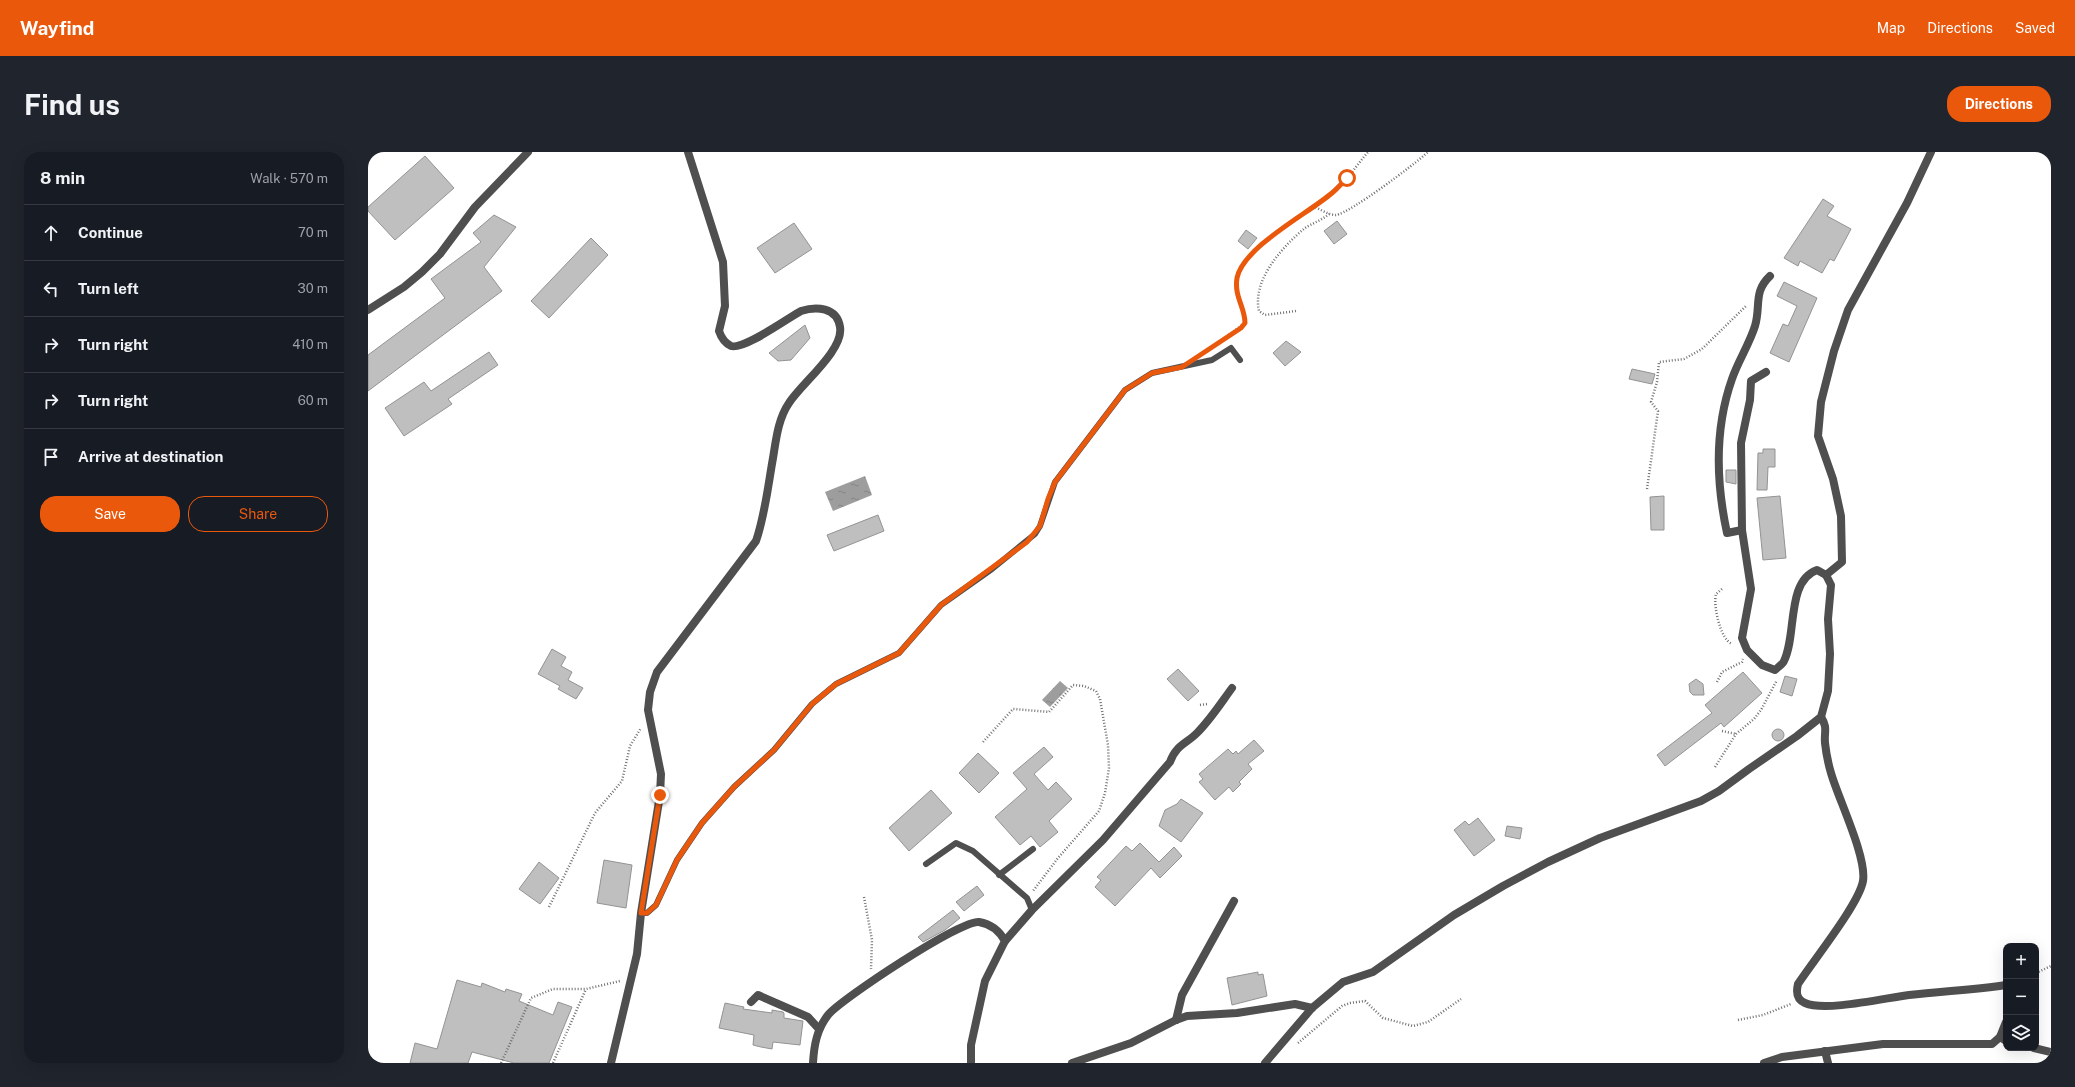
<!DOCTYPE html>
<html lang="en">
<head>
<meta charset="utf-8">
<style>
  :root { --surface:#171b24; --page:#20242c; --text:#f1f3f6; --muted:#9ea1a6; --line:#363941; --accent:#ea580c }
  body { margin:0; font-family:"Public Sans",sans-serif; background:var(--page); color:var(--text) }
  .controls { position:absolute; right:12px; bottom:12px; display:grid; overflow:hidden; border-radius:8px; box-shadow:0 4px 16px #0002 }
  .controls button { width:36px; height:36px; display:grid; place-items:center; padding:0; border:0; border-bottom:1px solid var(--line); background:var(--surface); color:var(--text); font:20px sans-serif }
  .stop { position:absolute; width:12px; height:12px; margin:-9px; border:3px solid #ea580c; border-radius:50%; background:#fff }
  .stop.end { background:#ea580c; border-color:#fff; box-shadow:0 1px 4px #0008 }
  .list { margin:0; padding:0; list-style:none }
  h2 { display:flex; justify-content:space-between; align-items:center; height:52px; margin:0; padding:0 16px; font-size:17px }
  h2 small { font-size:13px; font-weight:400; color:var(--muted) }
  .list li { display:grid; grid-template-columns:26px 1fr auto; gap:12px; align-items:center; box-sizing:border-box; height:56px; padding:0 16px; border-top:1px solid var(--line) }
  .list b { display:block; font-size:15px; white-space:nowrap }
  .list em { font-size:13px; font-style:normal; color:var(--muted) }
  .actions { display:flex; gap:8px; padding:12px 16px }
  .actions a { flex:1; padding:9px 0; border:1px solid var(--accent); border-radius:16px; text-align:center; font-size:14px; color:var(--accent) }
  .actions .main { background:var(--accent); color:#fff }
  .icon { flex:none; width:22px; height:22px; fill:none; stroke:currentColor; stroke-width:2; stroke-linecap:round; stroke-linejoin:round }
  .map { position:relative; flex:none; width:1683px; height:911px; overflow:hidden; border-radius:16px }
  header { display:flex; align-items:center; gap:24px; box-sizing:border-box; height:56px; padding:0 20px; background:var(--accent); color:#fff }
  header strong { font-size:19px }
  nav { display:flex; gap:22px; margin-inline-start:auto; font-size:14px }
  .intro { display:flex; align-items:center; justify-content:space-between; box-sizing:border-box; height:96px; padding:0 24px }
  h1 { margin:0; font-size:28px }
  .button { padding:10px 18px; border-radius:16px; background:var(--accent); color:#fff; font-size:14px; font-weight:700 }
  main { display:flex; gap:24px; padding:0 24px }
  aside { flex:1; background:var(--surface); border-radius:16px; box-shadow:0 4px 16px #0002 }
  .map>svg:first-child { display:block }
  .water { fill:url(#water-ripples) }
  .building { fill:#bfbfbf; stroke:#939393 }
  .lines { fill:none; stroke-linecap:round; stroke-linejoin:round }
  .path { stroke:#717171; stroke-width:2.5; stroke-dasharray:1 2; stroke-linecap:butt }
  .service { stroke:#4f4f4f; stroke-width:6 }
  .minor { stroke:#4f4f4f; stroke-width:8 }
  .route { stroke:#ea580c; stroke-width:5 }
</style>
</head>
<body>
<header>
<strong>Wayfind</strong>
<nav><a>Map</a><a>Directions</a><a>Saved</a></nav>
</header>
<div class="intro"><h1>Find us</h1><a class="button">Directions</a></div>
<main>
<aside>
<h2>8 min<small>Walk · 570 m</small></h2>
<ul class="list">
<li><svg class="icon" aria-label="ahead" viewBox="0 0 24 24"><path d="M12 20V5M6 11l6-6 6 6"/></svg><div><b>Continue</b></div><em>70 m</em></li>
<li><svg class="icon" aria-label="left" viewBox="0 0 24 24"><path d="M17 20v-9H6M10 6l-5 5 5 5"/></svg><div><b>Turn left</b></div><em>30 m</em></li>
<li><svg class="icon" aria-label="right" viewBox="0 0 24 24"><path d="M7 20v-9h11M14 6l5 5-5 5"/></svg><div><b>Turn right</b></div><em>410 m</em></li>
<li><svg class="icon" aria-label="right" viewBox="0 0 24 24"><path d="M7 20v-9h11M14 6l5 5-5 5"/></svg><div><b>Turn right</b></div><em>60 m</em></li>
<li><svg class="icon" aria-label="arrive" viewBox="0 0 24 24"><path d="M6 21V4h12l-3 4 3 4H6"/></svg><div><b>Arrive at destination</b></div></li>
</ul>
<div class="actions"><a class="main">Save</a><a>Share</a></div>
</aside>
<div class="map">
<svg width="1683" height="911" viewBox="0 0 1683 911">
  <defs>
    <pattern id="water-ripples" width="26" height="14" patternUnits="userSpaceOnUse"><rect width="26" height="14" fill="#9d9d9d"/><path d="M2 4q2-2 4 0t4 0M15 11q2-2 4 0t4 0" fill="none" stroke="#858585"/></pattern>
  </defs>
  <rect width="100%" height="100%" fill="#fff"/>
  <!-- water -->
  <g class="water">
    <polygon points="497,324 504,343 465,359 457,340"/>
    <polygon points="692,529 700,536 682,555 674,548"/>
  </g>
  <!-- building -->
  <g class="building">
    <polygon points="57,4 86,36 27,88 0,59 0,55"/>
    <polygon points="1455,47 1466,54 1459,64 1483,77 1466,109 1462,107 1454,121 1432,109 1430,114 1416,106"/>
    <polygon points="126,63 148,75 116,115 134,139 0,239 0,203 77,146 63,127 113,90 105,81"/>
    <polygon points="969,69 979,82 966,92 956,79"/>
    <polygon points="426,71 444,97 407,121 389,96"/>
    <polygon points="878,78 889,86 880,97 870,89"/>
    <polygon points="223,86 240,103 181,166 163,149"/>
    <polygon points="1416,130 1449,146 1421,210 1402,201 1415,172 1420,174 1429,154 1409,144"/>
    <polygon points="437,173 442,186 423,208 410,209 401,201"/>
    <polygon points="918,189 933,200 917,214 905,201"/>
    <polygon points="121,200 130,213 80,247 84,252 36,284 17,256 56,230 63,239"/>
    <polygon points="1264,217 1287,222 1284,232 1261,227"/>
    <polygon points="1395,297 1407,297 1407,315 1400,315 1399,338 1389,338 1390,301 1395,301"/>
    <polygon points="1358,318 1368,318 1368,332 1358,330"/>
    <polygon points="1296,344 1296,378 1283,378 1282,345"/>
    <polygon points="1412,344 1418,406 1395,408 1389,346"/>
    <polygon points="510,363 516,379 466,399 459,383"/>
    <polygon points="184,497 198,505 193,514 204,520 200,528 215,536 208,547 190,537 192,534 170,522"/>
    <polygon points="810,517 831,539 820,549 799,527"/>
    <polygon points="1375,520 1394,541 1356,575 1353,571 1297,614 1289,603 1344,561 1337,553"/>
    <polygon points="1417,524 1429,527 1424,544 1412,540"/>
    <polygon points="1328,527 1335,532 1336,543 1325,543 1322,540 1321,532"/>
    <circle cx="1410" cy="583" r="6"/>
    <polygon points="886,588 896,599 880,612 884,617 871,630 873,632 865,640 861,635 847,648 831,630 835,627 831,622 860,597 865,602 868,599 870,602"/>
    <polygon points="676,595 685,605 666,622 680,638 688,630 704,647 681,669 690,680 672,695 663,684 652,693 627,665 659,637 645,621"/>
    <polygon points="610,601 631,621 611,641 591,621"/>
    <polygon points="563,638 584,661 541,699 521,676"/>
    <polygon points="813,647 835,661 813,690 791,674 797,658 809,652"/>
    <polygon points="1110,666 1127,688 1106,704 1086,678 1097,669 1101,673"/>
    <polygon points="1139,674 1154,676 1152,687 1137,684"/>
    <polygon points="772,691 791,710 806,695 814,704 792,726 783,716 747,754 727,735 733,728 729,725 758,694 764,699"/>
    <polygon points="236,708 264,713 258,756 229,751"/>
    <polygon points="171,710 191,726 172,752 151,737"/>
    <polygon points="609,734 616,743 596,759 588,750"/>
    <polygon points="585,758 592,766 577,778 555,790 550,785"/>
    <polygon points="890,820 890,823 895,822 899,844 864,853 859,826"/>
    <polygon points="89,828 113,835 114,831 137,840 138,837 154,842 151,849 185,863 190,850 204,855 181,911 146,911 104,900 100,911 42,911 47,891 69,897"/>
    <polygon points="357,851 376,855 375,857 404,861 404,858 415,860 416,861 416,866 435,869 432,893 405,890 404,897 393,895 385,893 386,883 351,876"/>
  </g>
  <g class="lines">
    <!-- path -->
    <g class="path">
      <path d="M945,54C952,57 960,63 968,63C982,61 1047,12 1060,0"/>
      <path d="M928,159L897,163L891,159C884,128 914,95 937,76C945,71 954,68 961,62"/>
      <path d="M851,190L877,171C877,155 866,145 869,127C875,95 941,61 964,42C978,30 988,14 1000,0"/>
      <polyline points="1279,337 1290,259 1283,250 1289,230 1291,210 1316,207 1334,197 1379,153"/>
      <path d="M1354,437L1348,442C1345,453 1352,487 1364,492"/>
      <polyline points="1349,530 1354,520 1374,510 1375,507"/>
      <polyline points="832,553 839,552"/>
      <polyline points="1354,579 1368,582"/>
      <polyline points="615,590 645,557 681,560 705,533 716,534 728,539 732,547 740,593 741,616 737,641 731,659 690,706 665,739"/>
      <polyline points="1347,615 1368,582 1386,567 1393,558 1409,528"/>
      <polyline points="496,745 504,788 503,817"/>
      <polyline points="181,755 227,661 254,629 262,594 273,576"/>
      <polyline points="1668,821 1683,814"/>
      <polyline points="1370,868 1395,863 1423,852"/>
      <polyline points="930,891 974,854 982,851 997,849 1015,866 1045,874 1060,870 1093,847"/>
      <polyline points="133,911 163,846 185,837 218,837 252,829"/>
      <polyline points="185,911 218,837"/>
    </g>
    <!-- service -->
    <g class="service">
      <polyline points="558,712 588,691 605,699 659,746 664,758"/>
      <polyline points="631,723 665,697"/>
      <polyline points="273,761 279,761 288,753 309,708 334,671 366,635 406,598 444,552 468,532 531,501 573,453 624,417 667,382 672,374 687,330 757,238 784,221 844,208 863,196 872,208"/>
    </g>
    <!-- minor -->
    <g class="minor">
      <polyline points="0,158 36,135 54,120 72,102 107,55 160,0"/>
      <path d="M1398,220L1383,229L1382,248L1373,291L1374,378L1383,437L1374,486L1379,498L1394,513L1407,518C1410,515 1415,512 1416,509C1429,483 1418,429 1449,418L1458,423"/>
      <path d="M1374,378L1359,381C1348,330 1346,278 1364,227C1370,209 1381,193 1387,174C1393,154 1385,140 1402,124"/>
      <path d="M1453,565C1460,576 1456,579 1457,591C1458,600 1460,611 1463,621C1470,646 1499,705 1495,729C1491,752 1445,809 1430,832C1428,840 1428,847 1437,851C1457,860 1517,846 1541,843C1573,839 1606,838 1638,833"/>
      <path d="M637,789L664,758L735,688L802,610C808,593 818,592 829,581C843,567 853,551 864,536"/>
      <polyline points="383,850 390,843 440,865 451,877"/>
      <polyline points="808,868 814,843 866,749"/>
      <polyline points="1638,870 1632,885 1638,889"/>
      <polyline points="1666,896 1683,900"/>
      <polyline points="1457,899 1460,911"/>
      <path d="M243,911L269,802L273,761L292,643L293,622L280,558L282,540L289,520L388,389C397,363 400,334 405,306C408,288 410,267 421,251C434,231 476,198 472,175C469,155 448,154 433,159C420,166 376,198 363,194C357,191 353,185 351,179L357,154L355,110L320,0"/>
      <path d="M445,911C446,893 449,877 460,863C473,847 594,767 611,770C623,772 632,780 637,789L617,829L603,893V911"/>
      <polyline points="704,911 763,891 808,868 819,864 869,861 927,852 944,856"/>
      <polyline points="897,911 944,856 975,830 1005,820 1086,763 1135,734 1180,710 1232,686 1333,649 1351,639 1381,617 1429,584 1453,565 1460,539 1462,502 1460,467 1463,433 1458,423 1474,410 1473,364 1465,327 1450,284 1453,250 1466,199 1480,158 1539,51 1563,0"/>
      <polyline points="1396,911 1414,905 1515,892 1624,892 1632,885"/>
    </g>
  </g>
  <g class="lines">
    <!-- route -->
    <path class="route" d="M292,643L273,761H279L288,753L309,708L334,671L366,635L406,598L444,552L468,532L531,501L573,453L659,390L672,374L680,347L687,330L757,238L784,221L814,215L873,176L877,171C877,155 866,145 869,126C875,95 941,61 964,41C969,37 974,31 979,26"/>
  </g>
</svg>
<div class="controls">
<button>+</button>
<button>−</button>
<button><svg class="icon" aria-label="layers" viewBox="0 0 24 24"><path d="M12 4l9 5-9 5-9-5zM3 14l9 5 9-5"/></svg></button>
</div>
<div class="stop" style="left:979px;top:26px"></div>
<div class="stop end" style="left:292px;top:643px"></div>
</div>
</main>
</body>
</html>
